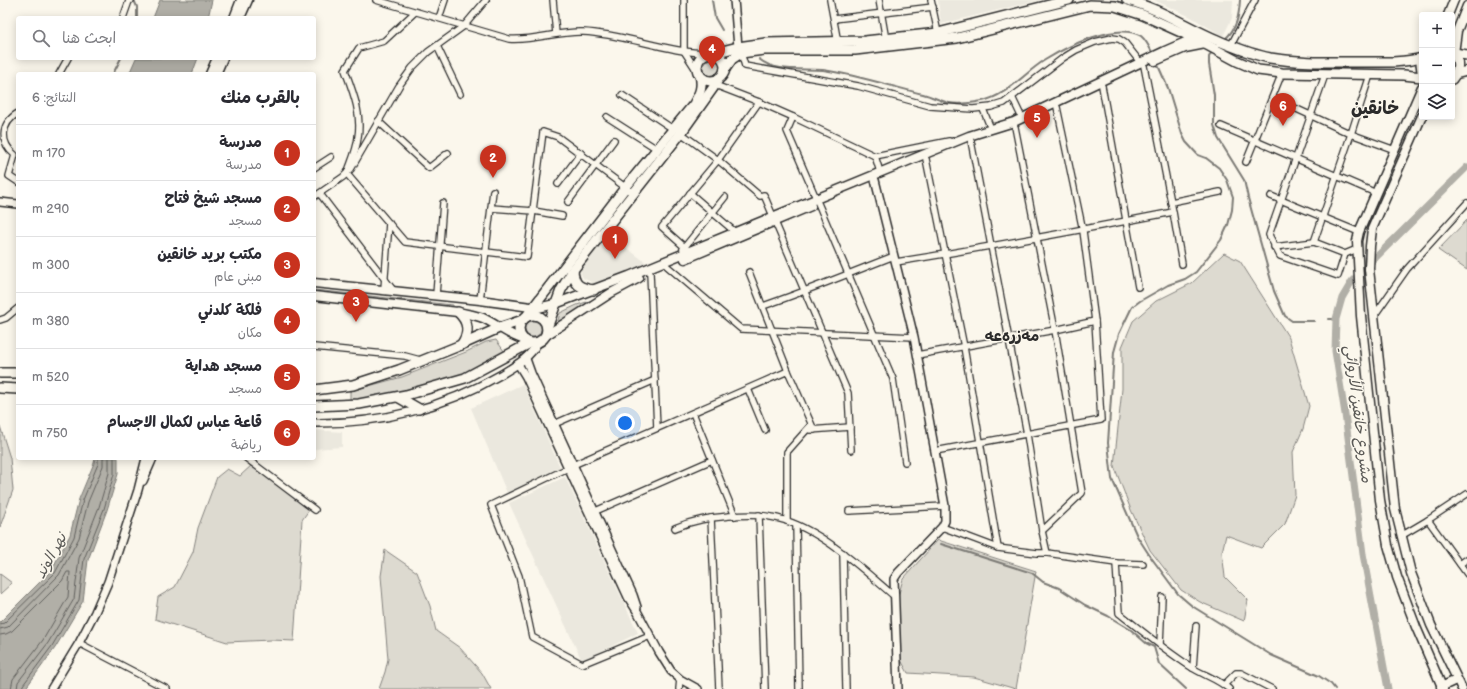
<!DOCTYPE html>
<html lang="ar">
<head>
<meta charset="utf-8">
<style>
  :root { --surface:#fff; --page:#f7f7f7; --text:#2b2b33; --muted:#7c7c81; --line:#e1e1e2; --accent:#c8321e }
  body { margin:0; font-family:"Balsamiq Sans","Playpen Sans Arabic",sans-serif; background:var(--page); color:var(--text); direction:rtl }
  .controls { position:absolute; right:12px; top:12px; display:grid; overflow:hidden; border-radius:4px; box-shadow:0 2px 10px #0003 }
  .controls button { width:36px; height:36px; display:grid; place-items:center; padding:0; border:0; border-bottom:1px solid var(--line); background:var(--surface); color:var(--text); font:20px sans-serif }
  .you { position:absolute; left:625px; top:423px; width:14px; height:14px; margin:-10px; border:3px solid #fff; border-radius:50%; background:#1a73e8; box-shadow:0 0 0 6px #1a73e833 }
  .badge { display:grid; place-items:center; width:26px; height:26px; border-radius:50%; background:var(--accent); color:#fff; font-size:13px; font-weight:700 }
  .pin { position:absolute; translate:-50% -33px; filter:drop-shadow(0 1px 2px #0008) }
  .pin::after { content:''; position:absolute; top:21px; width:14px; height:12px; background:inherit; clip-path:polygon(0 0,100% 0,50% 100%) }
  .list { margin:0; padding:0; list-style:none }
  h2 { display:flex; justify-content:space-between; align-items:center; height:52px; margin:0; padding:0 16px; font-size:17px }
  h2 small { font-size:13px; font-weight:400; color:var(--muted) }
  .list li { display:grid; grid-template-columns:26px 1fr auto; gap:12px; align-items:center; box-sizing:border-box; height:56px; padding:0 16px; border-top:1px solid var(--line) }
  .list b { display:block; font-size:15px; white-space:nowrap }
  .list p { margin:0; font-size:13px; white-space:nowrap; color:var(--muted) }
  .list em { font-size:13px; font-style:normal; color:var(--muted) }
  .icon { flex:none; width:22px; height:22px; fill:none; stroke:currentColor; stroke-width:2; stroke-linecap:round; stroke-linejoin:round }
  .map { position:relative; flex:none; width:1467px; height:689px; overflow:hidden; direction:ltr }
  .search { position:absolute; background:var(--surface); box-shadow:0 2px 10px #0003; left:16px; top:16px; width:300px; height:44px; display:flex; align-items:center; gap:10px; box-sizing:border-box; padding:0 14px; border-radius:4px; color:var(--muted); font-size:15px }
  .panel { position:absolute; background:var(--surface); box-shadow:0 2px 10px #0003; left:16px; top:72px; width:300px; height:388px; border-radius:4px; direction:rtl }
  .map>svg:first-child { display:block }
  .built { fill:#ebe8de }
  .green { fill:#dddad0; stroke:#84827e }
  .water { fill:#b1afa7; stroke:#7b7a75 }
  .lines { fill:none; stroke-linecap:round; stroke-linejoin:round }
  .shore { stroke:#61605d; stroke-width:1 }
  .stream { stroke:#7b7a75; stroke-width:2 }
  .canal { stroke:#b1afa7; stroke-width:7 }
  .minor-casing { stroke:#2b2b2b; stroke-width:8 }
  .tertiary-casing { stroke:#2b2b2b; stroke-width:10 }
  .secondary-casing { stroke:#2b2b2b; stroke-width:11 }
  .primary-casing { stroke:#2b2b2b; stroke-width:12 }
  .minor { stroke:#fbf7ec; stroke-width:5.5 }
  .tertiary { stroke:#fbf7ec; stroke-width:7 }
  .secondary { stroke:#fbf7ec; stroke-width:8 }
  .primary { stroke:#fbf7ec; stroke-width:9 }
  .labels { text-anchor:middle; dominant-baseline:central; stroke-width:3; stroke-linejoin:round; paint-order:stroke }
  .neighbourhood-label { font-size:15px; font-weight:bold; fill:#2b2b2b; stroke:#fbf7ec }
  .water-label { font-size:15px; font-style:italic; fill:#5a5956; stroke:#fbf7ec }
  .district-label { font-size:18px; font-weight:bold; fill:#2b2b2b; stroke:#fbf7ec }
</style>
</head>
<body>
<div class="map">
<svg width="1467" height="689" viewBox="0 0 1467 689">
  <rect width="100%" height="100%" fill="#fbf7ec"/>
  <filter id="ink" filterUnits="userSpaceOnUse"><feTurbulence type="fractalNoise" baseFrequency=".025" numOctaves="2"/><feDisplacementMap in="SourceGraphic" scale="8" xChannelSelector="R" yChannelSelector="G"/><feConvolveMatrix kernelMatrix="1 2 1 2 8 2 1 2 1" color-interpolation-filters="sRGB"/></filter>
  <g filter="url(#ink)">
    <!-- built -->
    <g class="built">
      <polygon points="938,0 1040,0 941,24"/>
      <polygon points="1154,0 1233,0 1232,18 1223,36 1191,17"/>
      <polygon points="608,234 648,264 598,284 595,284 583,278 581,274 581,269"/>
      <polygon points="523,384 560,467 507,493 471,408"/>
      <polygon points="314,430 342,432 342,447 314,449"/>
      <polygon points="565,477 638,633 582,661 509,503"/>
    </g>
    <!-- green -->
    <g class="green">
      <circle cx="712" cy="68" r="9"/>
      <polygon points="1467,220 1467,270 1438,250"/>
      <polygon points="1224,253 1240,261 1289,338 1309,406 1303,429 1293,452 1295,495 1285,524 1261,548 1226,535 1222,552 1225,577 1248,600 1244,621 1200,602 1181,590 1150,550 1131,510 1114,466 1122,389 1122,347 1133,321 1156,301 1192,283"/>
      <polygon points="314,290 453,305 453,307 314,292"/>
      <polygon points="596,299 556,328 560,313 577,305"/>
      <circle cx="533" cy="329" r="8"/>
      <polygon points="496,340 507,355 457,377 425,386 350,402 350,391 402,377 466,352 486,342"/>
      <polygon points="0,426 10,458 13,490 0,527"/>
      <polygon points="253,464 306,502 309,510 302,520 294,641 271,640 227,642 155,619 158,597 175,587 193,552 198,528 217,477 227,469 240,476"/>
      <polygon points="938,540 1036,571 1016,689 974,677 908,673 901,660 898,597 903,579"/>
      <polygon points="385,550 417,572 430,606 436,631 460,648 482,673 491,689 379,689 385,672 388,659 381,576"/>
      <polygon points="0,574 12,583 0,594"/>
    </g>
    <!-- water -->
    <g class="water">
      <polygon points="160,0 212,0 208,18 153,18"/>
      <polygon points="136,58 198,58 192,74 129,74"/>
      <polygon points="95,458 118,458 118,474 107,510 88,560 83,601 55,648 25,689 0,689 0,622 51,571 70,535 79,499 94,463"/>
    </g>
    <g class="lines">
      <!-- shore -->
      <g class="shore">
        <polyline points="0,624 4,623 55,573 74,537 83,500 98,464 98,458"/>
        <polyline points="0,629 8,627 59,575 79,538 88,502 103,466 103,458"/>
        <polyline points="0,635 6,634 12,631 62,581 67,572 70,572 68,597 43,640 13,679 11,689"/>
        <polyline points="17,689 18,682 48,643 74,599 79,558 99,507 109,473 109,458"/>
        <polyline points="22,689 23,685 52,646 79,600 84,559 104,509 114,474 114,458"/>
      </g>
      <!-- stream -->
      <g class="stream">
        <polyline points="134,0 137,7 137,18"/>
        <polyline points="712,0 715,18 722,30"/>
        <path d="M1224,40C1237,29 1239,16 1240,0"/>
        <polyline points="1212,51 1209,57 1209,64 1214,95 1214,125 1218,138 1244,180 1248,198 1274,291 1285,316 1292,321 1314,321"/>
        <path d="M759,59C776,73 802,68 823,70C857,75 890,86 923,94C932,96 940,101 949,103C959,105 972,103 982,101C1007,96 1024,73 1045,60C1066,47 1117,21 1141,36C1146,40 1150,48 1153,54"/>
        <polyline points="1157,63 1168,88 1182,134 1186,142 1198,155 1206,158 1219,168 1227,180 1233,197 1232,210 1228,225 1221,240 1196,272 1185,279 1168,285 1140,301 1132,307 1119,334 1114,352 1108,443 1112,479 1137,536 1150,556 1178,594 1192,606 1271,655 1319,676 1331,684 1335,689"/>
        <polyline points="113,74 121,58"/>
        <polyline points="1329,319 1336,319"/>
        <polyline points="941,544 1032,573 1043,582 1059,588 1085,605 1108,616 1131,630 1146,643 1154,647 1159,664 1186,689"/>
      </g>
      <!-- canal -->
      <polyline class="canal" points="1388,689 1363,554 1345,414 1335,351 1336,319 1342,298 1352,281 1467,167"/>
      <!-- minor casing -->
      <g class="minor-casing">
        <g id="minor">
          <path d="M376,0L509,39C534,41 558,31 583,32C626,34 667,53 710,53"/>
          <polyline points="553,0 556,34"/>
          <polyline points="684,0 684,51 697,71"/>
          <polyline points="830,0 838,43"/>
          <polyline points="879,0 886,40"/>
          <polyline points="931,0 938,33"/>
          <path d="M415,12L384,41L359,48L345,70C353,92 362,114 358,137C357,150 351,162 347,174L405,242L527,257L543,132L558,137L633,193"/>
          <polyline points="123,18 129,1 131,0"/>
          <polyline points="439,18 445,0"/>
          <polyline points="834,19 933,7"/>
          <polyline points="1231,45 1255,0"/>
          <polyline points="437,46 460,94"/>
          <polyline points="741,53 745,66 858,86 930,106 973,109 991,107 1004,103 1063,58 1076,50 1095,42 1112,38 1119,39 1125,43 1140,62"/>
          <polyline points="1144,66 1173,212 1182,264"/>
          <polyline points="59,74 68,58"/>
          <polyline points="1325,75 1269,235 1280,256 1338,276 1345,254"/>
          <polyline points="706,80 715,85 759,102 793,117 875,156 949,141"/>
          <polyline points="1102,86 1138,287"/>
          <polyline points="622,95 673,129"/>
          <polyline points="1012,97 1022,118"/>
          <polyline points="1273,98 1351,134 1395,150"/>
          <polyline points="983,109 991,129"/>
          <path d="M18,113C0,124 0,143 15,155L9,176L18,182"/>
          <polyline points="607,117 657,149"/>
          <polyline points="793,117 787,131 816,198"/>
          <polyline points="378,121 429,168 448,153"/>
          <polyline points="1221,126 1376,193"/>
          <polyline points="1015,127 1055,330 1082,493 1042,531"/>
          <polyline points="681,133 718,160 760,196 764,195 773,216"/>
          <polyline points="971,141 1027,434 1042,531 1047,553"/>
          <polyline points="875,156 880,172"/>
          <polyline points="926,159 964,347 998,548"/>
          <polyline points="1246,162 1282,73"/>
          <polyline points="314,168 331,157"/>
          <polyline points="558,184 581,153"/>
          <polyline points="690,193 735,232"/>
          <polyline points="320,194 393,290"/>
          <polyline points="1271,196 1359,232"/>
          <polyline points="314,197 343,177 351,169 399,86 412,68 428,52 464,26 486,0"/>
          <polyline points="568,202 614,140"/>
          <polyline points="1171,202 1220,192"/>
          <polyline points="818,203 893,379 905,462"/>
          <polyline points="491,208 534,211 562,216"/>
          <polyline points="775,222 848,393 851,450"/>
          <polyline points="1314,242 1351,134 1370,75"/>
          <polyline points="1274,247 1314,242 1345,254 1357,249"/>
          <polyline points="683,249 725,197"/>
          <polyline points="689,251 662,227 718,160 759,102"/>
          <path d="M896,262C989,247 1081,230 1173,212"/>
          <polyline points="667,266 741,329 914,337"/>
          <polyline points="749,272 788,371 814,430"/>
          <polyline points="650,273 657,428"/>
          <polyline points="384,289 389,223"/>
          <polyline points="436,295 443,203"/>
          <polyline points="480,300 493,191"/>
          <path d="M763,306C807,291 850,273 894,256"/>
          <polyline points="1374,316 1407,269 1467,203"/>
          <polyline points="0,320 6,318 18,308"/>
          <polyline points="314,347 405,356 420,360"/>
          <polyline points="917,355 1055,330 1095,321"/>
          <polyline points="748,389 765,430"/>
          <polyline points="693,413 735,516"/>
          <polyline points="552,425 655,380"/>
          <polyline points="810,430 850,427"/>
          <polyline points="935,451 1101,420 1095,321 1083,231 1057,107"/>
          <polyline points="246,458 315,510"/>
          <polyline points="573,465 788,371"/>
          <polyline points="568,468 491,505 519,576 532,637 582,664 650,636"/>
          <polyline points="849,511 945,506"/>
          <polyline points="591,513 712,460"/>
          <polyline points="759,515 765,689"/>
          <polyline points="711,518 719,689"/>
          <polyline points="1428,520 1467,574"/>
          <polyline points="787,521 787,452 811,425"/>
          <polyline points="796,525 799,689"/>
          <polyline points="942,527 998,548 1037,553 1047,553 1116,563 1143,564"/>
          <path d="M675,528C693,520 709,518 729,516C743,515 757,514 771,517C816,524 861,568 894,596"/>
          <polyline points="1401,536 1428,520 1467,494"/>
          <polyline points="843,553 846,689"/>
          <path d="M1116,563L1119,613C1143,632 1166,651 1191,667C1203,675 1218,679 1229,689"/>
          <polyline points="1460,564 1467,559"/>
          <polyline points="79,643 167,689"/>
          <polyline points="1160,645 1162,597"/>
          <polyline points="1193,668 1196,626"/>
          <polyline points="1224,685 1236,673 1241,673 1272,689"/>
          <polyline points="679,689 680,679"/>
        </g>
      </g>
      <!-- tertiary casing -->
      <g class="tertiary-casing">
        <g id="tertiary">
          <polyline points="734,0 738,47"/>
          <polyline points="875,180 914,337 945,506 945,521 942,527 898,573 894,579 898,689"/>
          <polyline points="0,202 18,204"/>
          <polyline points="526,359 531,373 633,595 637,607"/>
          <polyline points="518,364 526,377 628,597 637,611 659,652 671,671 680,679 698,689"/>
          <path d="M314,423C379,424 444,408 500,375C515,366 530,358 538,342"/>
          <polyline points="143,481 153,458"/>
          <polyline points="51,689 79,643 95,612 108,582 138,490 146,458"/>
        </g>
      </g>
      <!-- secondary casing -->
      <g class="secondary-casing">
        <g id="secondary">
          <polyline points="1448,15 1454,0"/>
          <polyline points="234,18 241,0"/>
          <polyline points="240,18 248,0"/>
          <polyline points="1454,53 1457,31 1467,6"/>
          <polyline points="1155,61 1185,48 1205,44"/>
          <polyline points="210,74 217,58"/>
          <polyline points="216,74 223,58"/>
          <polyline points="1422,87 1359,232 1357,241 1361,316 1380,500 1388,545 1397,577 1416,627 1443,689"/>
          <polyline points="1422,116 1372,229 1370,246 1369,269 1395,509 1411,573 1431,625 1462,689"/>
          <polyline points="685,259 811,206"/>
          <polyline points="314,283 480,300 538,308 555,304 629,276 925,154 969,136 1014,122 1165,51 1197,37"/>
          <path d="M314,296L458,312C466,314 475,315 483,318C498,325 509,336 525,340"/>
          <polyline points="545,336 611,293 639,278"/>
          <polyline points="1441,687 1456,680"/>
        </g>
      </g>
      <!-- primary casing -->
      <g class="primary-casing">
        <g id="primary">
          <path d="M1127,0C1161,9 1191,30 1224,43C1239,49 1255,55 1270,58C1300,63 1331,62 1362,62C1382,62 1402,63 1422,58"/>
          <path d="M1452,52C1460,60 1459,70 1452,79"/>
          <polyline points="714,53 738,47 766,43 865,41 938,33 1069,0"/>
          <polyline points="1454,53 1467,55"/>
          <circle cx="711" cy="67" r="14"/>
          <polyline points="1422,59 1421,63 1422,71"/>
          <polyline points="725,69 732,59 741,53 764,50 855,50 957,38 1090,5 1115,6 1143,15 1194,38 1237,61 1258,70 1282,73 1404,75 1422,77"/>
          <polyline points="1455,74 1467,71"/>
          <path d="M573,270C574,285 579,288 594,290"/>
          <path d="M458,312C469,322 470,333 461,345"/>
          <circle cx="533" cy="329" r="14"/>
          <path d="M526,317L625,188L694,104C700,93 703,87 700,75"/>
          <polyline points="547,328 561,290 573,270 681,133 713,88 719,78"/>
          <polyline points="0,373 18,373"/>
          <polyline points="0,388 18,389"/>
          <polyline points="314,390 353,385 399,370 461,345 499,328 523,320"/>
          <polyline points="398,397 419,409"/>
          <polyline points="314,406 359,404 406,395 465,378 530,343"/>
        </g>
      </g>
      <!-- minor -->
      <use href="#minor" class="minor"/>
      <!-- tertiary -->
      <use href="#tertiary" class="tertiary"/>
      <!-- secondary -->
      <use href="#secondary" class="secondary"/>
      <!-- primary -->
      <use href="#primary" class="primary"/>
    </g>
  </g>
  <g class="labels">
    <!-- neighbourhood labels -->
    <g class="neighbourhood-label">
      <text x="1012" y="336">مەزرەعە</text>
    </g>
    <!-- water labels -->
    <g class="water-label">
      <text transform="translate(1358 414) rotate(83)">مشروع خانقين الأروائي</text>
      <text transform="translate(51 556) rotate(-61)">نهر الوند</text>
    </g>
    <!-- district labels -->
    <g class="district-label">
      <text x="1375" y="108">خانقين</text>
    </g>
  </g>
</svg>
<div class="controls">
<button>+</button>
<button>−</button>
<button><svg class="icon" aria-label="layers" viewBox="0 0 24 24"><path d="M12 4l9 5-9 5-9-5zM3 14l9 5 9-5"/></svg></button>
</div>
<div class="you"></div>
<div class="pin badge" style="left:615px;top:259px">1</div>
<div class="pin badge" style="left:493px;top:178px">2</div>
<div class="pin badge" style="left:356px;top:322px">3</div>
<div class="pin badge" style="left:712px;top:69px">4</div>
<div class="pin badge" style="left:1037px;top:138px">5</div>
<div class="pin badge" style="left:1283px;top:126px">6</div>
<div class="search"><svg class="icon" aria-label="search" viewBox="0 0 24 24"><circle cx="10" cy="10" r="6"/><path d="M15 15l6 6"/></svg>ابحث هنا</div>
<section class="panel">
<h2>بالقرب منك<small>النتائج: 6</small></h2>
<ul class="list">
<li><span class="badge">1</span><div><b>مدرسة</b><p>مدرسة</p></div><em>170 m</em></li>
<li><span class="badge">2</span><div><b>مسجد شيخ فتاح</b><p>مسجد</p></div><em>290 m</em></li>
<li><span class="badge">3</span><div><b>مكتب بريد خانقين</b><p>مبنى عام</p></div><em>300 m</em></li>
<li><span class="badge">4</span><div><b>فلكة كلدني</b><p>مكان</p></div><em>380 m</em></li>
<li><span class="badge">5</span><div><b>مسجد هداية</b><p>مسجد</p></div><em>520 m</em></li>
<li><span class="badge">6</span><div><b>قاعة عباس لكمال الاجسام</b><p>رياضة</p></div><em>750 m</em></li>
</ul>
</section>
</div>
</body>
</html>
